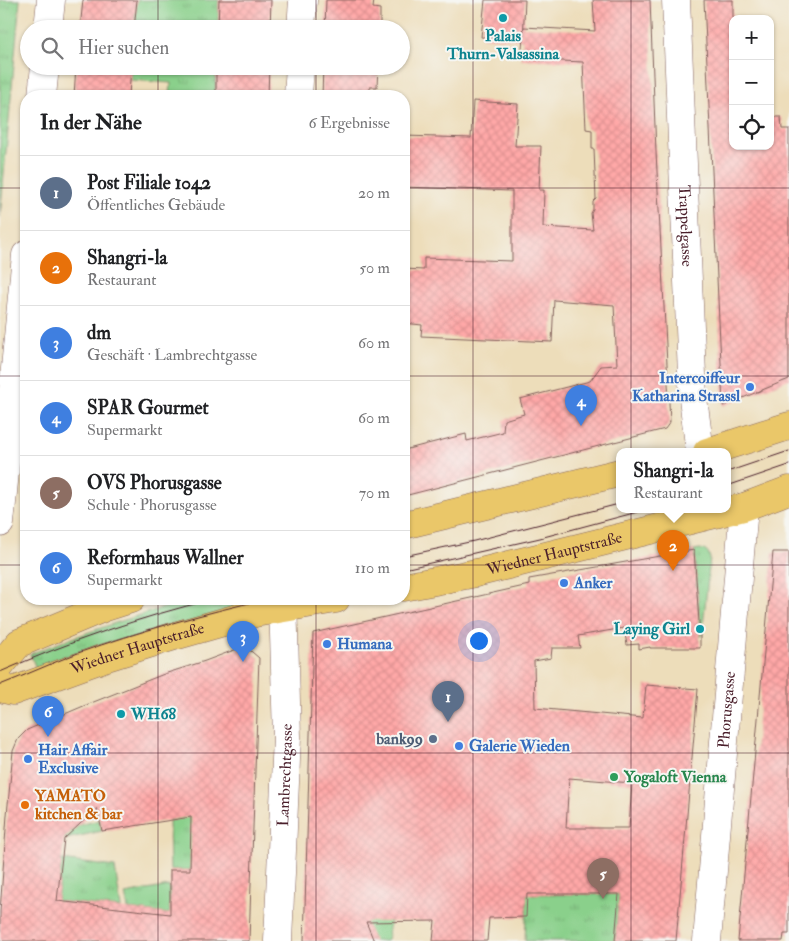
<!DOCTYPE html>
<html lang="de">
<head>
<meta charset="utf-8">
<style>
  :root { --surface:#fff; --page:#f6f6f6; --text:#202124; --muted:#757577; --line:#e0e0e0; --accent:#1a73e8 }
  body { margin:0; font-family:"IM FELL Double Pica",serif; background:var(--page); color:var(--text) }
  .controls { position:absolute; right:15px; top:15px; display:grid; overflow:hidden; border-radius:10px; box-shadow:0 1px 4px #0004 }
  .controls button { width:45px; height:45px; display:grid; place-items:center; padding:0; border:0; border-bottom:1px solid var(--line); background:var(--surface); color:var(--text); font:25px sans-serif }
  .you { position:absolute; left:478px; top:640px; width:18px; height:18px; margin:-12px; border:4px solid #fff; border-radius:50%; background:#1a73e8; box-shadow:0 0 0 8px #1a73e833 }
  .badge { display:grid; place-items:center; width:32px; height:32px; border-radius:50%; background:var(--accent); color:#fff; font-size:16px; font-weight:700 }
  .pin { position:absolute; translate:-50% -41px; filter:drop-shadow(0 1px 2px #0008) }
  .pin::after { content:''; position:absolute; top:26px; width:18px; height:15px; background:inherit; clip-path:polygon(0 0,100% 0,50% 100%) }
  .popup { position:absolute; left:616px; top:448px; width:115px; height:65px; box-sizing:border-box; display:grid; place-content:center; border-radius:10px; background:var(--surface); filter:drop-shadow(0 1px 4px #0005); font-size:16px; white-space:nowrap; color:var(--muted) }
  .popup b { font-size:19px; color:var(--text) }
  .popup::after { content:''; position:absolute; left:50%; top:100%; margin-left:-10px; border:10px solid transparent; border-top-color:var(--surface) }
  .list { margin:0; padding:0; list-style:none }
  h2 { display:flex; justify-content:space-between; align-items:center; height:65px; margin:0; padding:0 20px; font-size:21px }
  h2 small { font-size:16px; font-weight:400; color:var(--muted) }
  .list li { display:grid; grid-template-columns:32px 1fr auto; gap:15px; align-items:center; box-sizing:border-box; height:75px; padding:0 20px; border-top:1px solid var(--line) }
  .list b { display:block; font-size:19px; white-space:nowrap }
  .list p { margin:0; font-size:16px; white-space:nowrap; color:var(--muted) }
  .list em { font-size:16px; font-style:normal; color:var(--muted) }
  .icon { flex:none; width:28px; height:28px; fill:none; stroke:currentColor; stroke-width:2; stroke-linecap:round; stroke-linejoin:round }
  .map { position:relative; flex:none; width:789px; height:941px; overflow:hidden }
  .search { position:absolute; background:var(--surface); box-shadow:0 1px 4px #0004; left:20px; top:20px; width:390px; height:55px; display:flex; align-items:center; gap:12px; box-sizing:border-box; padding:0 18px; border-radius:28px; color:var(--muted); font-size:19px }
  .panel { position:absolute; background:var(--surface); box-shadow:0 1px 4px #0004; left:20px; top:90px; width:390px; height:515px; border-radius:20px }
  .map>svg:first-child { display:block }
  .grass { fill:url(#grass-tufts); stroke:#6a785b }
  .building { fill:url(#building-cross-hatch); fill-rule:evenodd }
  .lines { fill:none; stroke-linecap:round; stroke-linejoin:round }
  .minor-casing { stroke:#83625d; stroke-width:29 }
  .major-casing { stroke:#83625d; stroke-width:29 }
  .minor { stroke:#fff; stroke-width:28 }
  .major { stroke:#eac769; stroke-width:28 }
  .tram { stroke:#4a1f2b; stroke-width:1 }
  .grid { fill:none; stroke:#4a1f2b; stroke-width:1; stroke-opacity:0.55 }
  .culture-dot { fill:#0f9aa8; stroke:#f6f6f2; stroke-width:2 }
  .shop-dot { fill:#3f7fe0; stroke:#f6f6f2; stroke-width:2 }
  .service-dot { fill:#5c6f8a; stroke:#f6f6f2; stroke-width:2 }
  .leisure-dot { fill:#2e9e5b; stroke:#f6f6f2; stroke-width:2 }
  .food-dot { fill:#e8710a; stroke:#f6f6f2; stroke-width:2 }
  .labels { text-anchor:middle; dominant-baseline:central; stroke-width:4; stroke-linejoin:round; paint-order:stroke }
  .culture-label { font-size:16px; font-weight:bold; fill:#0d838f; stroke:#f6f6f2 }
  .street-label { font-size:16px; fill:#4a1f2b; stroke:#f6f6f2 }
  .shop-label { font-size:16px; font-weight:bold; fill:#366cbe; stroke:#f6f6f2; text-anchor:start }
  .service-label { font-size:16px; font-weight:bold; fill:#4e5e75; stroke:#f6f6f2; text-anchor:end }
  .leisure-label { font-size:16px; font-weight:bold; fill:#27864d; stroke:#f6f6f2; text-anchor:start }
  .food-label { font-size:16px; font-weight:bold; fill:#c56008; stroke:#f6f6f2; text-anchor:start }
</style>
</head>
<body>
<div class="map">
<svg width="789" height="941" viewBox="0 0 789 941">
  <defs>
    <pattern id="grass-tufts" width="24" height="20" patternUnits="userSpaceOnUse" patternTransform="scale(1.25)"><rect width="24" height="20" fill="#8ad08b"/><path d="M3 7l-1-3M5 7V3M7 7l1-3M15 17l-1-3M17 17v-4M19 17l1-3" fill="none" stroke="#79b278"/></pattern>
    <pattern id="building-cross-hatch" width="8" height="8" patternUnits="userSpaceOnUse" patternTransform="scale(1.25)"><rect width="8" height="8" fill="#ffa8a7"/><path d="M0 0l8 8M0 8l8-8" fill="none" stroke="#dc9090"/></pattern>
  </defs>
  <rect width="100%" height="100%" fill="#f6f6f2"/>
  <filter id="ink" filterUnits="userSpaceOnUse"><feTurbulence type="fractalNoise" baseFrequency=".02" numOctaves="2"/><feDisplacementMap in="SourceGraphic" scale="10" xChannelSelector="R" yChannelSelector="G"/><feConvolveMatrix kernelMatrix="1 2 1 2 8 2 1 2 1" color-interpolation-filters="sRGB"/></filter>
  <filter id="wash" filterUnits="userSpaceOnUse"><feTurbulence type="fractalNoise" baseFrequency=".0096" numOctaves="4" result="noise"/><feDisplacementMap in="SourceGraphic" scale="20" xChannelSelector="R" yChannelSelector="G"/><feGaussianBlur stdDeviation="1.12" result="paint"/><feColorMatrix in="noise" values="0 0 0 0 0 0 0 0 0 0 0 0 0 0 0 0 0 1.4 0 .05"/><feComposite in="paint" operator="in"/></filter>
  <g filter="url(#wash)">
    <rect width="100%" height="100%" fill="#edddba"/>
    <!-- grass -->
    <g class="grass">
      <polygon points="0,0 20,0 0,217"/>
      <polygon points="137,0 219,0 218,29 134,29"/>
      <polygon points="131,66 210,66 210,70 216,70 215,96 170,96 171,83 130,80"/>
      <path d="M700,549C706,550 708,552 710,558L702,636H700V629L694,550Z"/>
      <path d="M195,599H234L237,611L38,673L30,654C84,633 139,614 195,599Z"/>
      <polygon points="183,812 188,818 195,812 190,870 170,870 169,820"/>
      <polygon points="100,820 102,831 57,841 59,827 75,829 79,825"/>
      <polygon points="62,860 115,867 121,908 57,901"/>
      <polygon points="169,886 170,914 128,909 125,894"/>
      <polygon points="359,894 390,922 387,941 374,941 371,934 362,934"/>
      <polygon points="527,894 619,894 615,941 525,941"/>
    </g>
    <g id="blocks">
      <!-- building -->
      <g class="building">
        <polygon points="83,0 137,0 134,29 80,29"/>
        <polygon points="219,0 271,0 270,29 218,29"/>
        <polygon points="326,0 374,0 373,8 380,9 380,29 325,29"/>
        <polygon points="485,0 525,0 523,40 481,37"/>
        <polygon points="593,0 650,0 656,152 670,422 665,429 404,496 404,450 466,434 467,441 503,432 504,420 524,414 520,399 590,381 601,366 617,365 614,305 554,300 552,342 421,336 422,325 404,323 404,269 424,270 424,258 512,261 512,191 404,187 404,136 471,138 473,101 518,104 515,146 541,146 539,190 544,190 543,227 593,230 591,213 593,210 593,202 596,199 594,149 592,149 592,130 586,129 583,62 521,59 524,27 595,31"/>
        <polygon points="704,0 733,0 733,146 770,146 770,117 781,117 782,129 789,129 789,379 723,406"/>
        <polygon points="76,66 131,66 129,96 74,96"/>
        <polygon points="216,66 269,66 268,96 216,96"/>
        <polygon points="323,66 378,66 377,87 370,87 370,96 322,96"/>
        <path d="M694,550L700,636V648H650V647L639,649V644L627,645L624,628L578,636L580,648H552L551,658L534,661L535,708L643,718L646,685L698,689L676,941H615L619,894H527L526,917L489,918L487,941H433L435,921L366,922L374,941H304L313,633L529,585V579ZM569,778L632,783L629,828H566Z"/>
        <polygon points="773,552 789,552 789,934 784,934 783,941 738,941"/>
        <path d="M245,646L259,658L249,941H0V911L7,815L13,751L18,739L27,730L86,705L164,674L205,661ZM97,808L102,831L191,817L190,870H170V914L57,901L64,839Z"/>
      </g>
    </g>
  </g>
  <g filter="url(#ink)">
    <use href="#blocks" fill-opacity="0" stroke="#83625d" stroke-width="1"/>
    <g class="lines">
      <!-- minor casing -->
      <g class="minor-casing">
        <g id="minor">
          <path id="s1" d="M676,0L693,398L700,452"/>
          <polyline points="48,29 51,0"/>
          <polyline points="301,29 303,0"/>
          <polyline points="42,96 45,66"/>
          <polyline points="298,96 300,66"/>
          <polyline points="0,523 26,255"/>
          <path id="s2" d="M278,941L287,737L283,599"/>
          <path id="s3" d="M707,941L744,507"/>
        </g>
      </g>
      <!-- major casing -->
      <g class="major-casing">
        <g id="major">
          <polyline points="707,452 789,426"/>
          <polyline points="404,525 619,473"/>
          <path id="s4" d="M404,587L476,573L744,507L789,490"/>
          <polyline points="0,666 19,643 103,608 131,599"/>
          <path id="s5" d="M0,688L13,691L101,659L178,635L255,613L336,599"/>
        </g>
      </g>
      <!-- minor -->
      <use href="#minor" class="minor"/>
      <!-- major -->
      <use href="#major" class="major"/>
      <!-- tram -->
      <g class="tram">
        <polyline points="727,472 789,451"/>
        <polyline points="727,486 789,465"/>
        <polyline points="404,556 474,541 619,504"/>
        <polyline points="404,569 540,538 645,510"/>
        <path d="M0,672C69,642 140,617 214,599"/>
        <path d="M0,685C26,675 52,663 78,653C140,631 202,614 266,599"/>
      </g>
    </g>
  </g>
  <!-- grid -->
  <path class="grid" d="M158,0V29M316,0V29M473,0V941M631,0V941M158,66V96M316,66V96M0,188H26M404,188H789M0,376H26M404,376H789M0,565H26M404,565H789M158,599V941M316,599V941M0,753H789"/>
  <!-- markers -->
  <g class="culture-dot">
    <circle cx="503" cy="18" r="5"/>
    <circle cx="700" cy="629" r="5"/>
    <circle cx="121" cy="714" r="5"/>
  </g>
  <g class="shop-dot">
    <circle cx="750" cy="387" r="5"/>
    <circle cx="564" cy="583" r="5"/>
    <circle cx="327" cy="644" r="5"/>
    <circle cx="459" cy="746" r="5"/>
    <circle cx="28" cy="759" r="5"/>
  </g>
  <circle class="service-dot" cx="433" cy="739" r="5"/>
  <circle class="leisure-dot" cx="614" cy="777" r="5"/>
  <circle class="food-dot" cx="25" cy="805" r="5"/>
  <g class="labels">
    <!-- culture labels -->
    <g class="culture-label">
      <text x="503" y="36">Palais<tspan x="503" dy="18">Thurn-Valsassina</tspan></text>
      <text x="690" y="629" text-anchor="end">Laying Girl</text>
      <text x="131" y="714" text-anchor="start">WH68</text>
    </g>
    <!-- street labels -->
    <g class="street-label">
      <text stroke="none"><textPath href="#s1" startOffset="226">Trappelgasse</textPath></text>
      <text stroke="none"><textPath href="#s4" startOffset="154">Wiedner Hauptstraße</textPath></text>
      <text stroke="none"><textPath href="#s5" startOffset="145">Wiedner Hauptstraße</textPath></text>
      <text stroke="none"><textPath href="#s3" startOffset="232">Phorusgasse</textPath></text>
      <text stroke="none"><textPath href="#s2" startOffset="166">Lambrechtgasse</textPath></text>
    </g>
    <!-- shop labels -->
    <g class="shop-label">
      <text x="740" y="378" text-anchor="end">Intercoiffeur<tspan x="740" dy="18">Katharina Strassl</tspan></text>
      <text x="574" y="583">Anker</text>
      <text x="337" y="644">Humana</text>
      <text x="469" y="746">Galerie Wieden</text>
      <text x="38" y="750">Hair Affair<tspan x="38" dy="18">Exclusive</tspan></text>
    </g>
    <!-- service labels -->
    <g class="service-label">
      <text x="423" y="739">bank99</text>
    </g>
    <!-- leisure labels -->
    <g class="leisure-label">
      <text x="624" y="777">Yogaloft Vienna</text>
    </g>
    <!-- food labels -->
    <g class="food-label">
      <text x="35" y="796">YAMATO<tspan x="35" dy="18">kitchen &amp; bar</tspan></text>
    </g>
  </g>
</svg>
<div class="controls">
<button>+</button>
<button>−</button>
<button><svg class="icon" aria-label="locate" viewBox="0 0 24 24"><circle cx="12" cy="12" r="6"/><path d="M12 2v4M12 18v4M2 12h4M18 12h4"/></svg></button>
</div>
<div class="you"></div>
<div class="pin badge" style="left:448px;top:722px;background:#5c6f8a">1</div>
<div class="pin badge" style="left:673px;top:571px;background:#e8710a">2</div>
<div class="popup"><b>Shangri-la</b>Restaurant</div>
<div class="pin badge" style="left:243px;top:662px;background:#3f7fe0">3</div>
<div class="pin badge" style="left:581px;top:426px;background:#3f7fe0">4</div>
<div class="pin badge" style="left:603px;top:899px;background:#8d6e63">5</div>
<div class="pin badge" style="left:48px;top:737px;background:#3f7fe0">6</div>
<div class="search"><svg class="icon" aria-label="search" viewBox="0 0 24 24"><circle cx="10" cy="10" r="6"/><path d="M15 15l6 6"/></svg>Hier suchen</div>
<section class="panel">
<h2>In der Nähe<small>6 Ergebnisse</small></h2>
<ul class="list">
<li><span class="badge" style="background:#5c6f8a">1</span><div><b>Post Filiale 1042</b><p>Öffentliches Gebäude</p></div><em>20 m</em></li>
<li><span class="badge" style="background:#e8710a">2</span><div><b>Shangri-la</b><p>Restaurant</p></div><em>50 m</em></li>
<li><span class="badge" style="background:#3f7fe0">3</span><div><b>dm</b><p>Geschäft · Lambrechtgasse</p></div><em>60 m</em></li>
<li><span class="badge" style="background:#3f7fe0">4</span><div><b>SPAR Gourmet</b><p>Supermarkt</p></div><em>60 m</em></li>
<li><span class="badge" style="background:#8d6e63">5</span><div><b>OVS Phorusgasse</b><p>Schule · Phorusgasse</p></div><em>70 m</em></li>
<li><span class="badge" style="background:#3f7fe0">6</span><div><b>Reformhaus Wallner</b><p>Supermarkt</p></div><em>110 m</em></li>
</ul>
</section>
</div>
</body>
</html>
